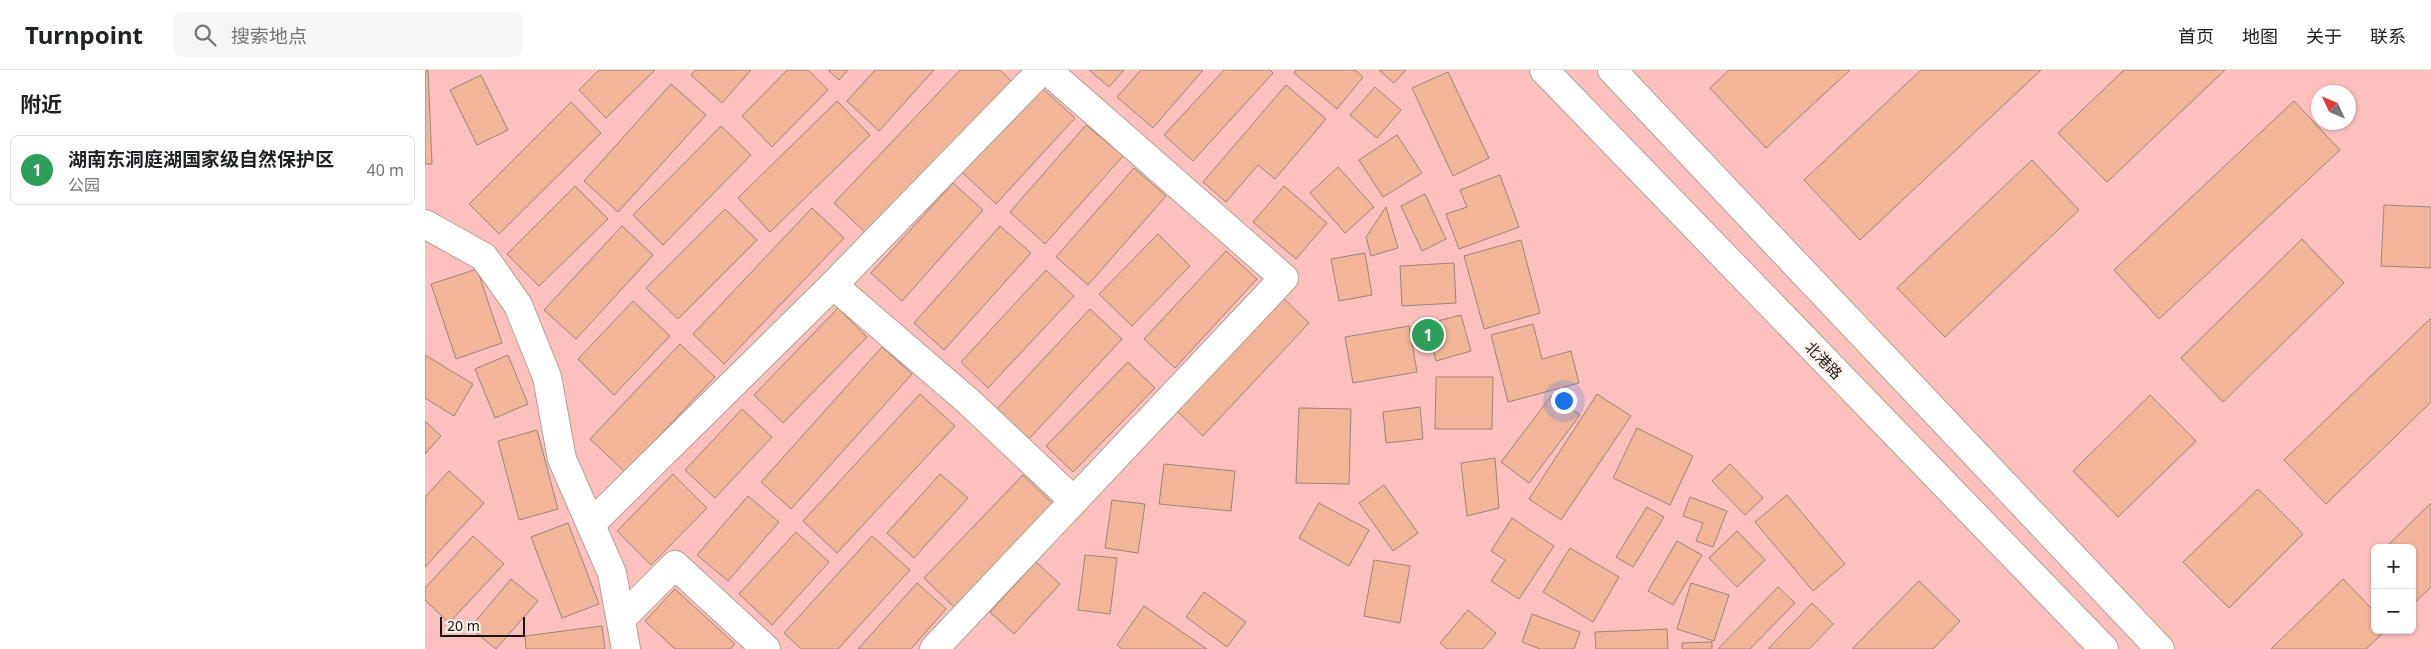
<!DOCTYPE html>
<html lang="zh">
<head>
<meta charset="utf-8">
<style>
  :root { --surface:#fff; --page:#f6f6f6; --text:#202124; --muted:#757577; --line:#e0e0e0; --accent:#8f44b6 }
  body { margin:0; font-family:"Noto Sans","Noto Sans SC",sans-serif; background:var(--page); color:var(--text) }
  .controls { position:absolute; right:15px; bottom:15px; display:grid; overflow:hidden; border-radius:8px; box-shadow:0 1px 4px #0004 }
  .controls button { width:45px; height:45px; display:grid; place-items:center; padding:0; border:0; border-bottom:1px solid var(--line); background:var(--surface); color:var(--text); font:25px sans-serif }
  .compass { position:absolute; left:1886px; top:15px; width:45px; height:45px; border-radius:50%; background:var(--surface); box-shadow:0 1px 4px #0004; rotate:314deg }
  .scale { position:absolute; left:15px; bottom:12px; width:85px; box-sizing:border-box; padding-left:5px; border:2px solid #1a150f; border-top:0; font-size:14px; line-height:18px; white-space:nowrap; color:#1a150f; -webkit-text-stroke:4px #fef4eb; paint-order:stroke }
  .you { position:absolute; left:1138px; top:330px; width:18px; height:18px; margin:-12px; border:4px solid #fff; border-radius:50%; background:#1a73e8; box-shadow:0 0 0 8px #1a73e833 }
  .badge { display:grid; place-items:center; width:32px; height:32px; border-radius:50%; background:var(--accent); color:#fff; font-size:16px; font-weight:700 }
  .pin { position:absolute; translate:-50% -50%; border:2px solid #fff; box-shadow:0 1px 5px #0006 }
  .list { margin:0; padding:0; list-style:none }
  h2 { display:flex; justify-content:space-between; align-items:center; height:65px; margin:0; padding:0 20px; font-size:21px }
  h2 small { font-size:16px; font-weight:400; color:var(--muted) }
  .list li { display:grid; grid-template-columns:32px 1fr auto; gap:15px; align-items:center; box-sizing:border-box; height:70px; margin:0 10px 10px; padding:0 10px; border:1px solid var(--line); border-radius:8px }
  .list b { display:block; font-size:19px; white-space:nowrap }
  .list p { margin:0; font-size:16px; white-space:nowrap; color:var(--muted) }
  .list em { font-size:16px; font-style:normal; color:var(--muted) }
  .icon { flex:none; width:28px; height:28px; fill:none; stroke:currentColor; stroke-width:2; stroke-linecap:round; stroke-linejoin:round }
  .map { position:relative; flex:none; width:2006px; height:579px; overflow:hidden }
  header { display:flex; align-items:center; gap:30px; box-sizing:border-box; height:70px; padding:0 25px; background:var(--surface); border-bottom:1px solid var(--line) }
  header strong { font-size:24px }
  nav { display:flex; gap:28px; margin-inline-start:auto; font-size:18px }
  .search { width:350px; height:45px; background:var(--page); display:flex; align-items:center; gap:12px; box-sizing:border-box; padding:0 18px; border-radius:8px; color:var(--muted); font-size:19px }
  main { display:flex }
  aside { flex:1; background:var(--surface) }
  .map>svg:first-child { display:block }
  .green { fill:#fdc0bd; fill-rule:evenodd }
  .building { fill:#f3b59a; stroke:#99857c }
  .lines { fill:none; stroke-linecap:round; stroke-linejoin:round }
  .street-casing { stroke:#b1a293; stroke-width:30 }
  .secondary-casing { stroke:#b1a293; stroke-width:30 }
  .street { stroke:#fff; stroke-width:28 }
  .secondary { stroke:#fff; stroke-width:28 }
  .labels { text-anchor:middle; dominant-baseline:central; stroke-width:5; stroke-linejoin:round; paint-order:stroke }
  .street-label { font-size:15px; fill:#1a150f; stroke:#fef4eb }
</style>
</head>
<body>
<header>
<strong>Turnpoint</strong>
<div class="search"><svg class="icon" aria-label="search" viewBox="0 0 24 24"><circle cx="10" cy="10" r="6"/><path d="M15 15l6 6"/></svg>搜索地点</div>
<nav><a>首页</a><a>地图</a><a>关于</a><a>联系</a></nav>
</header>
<main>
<aside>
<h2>附近<small></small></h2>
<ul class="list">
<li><span class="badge" style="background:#2e9e5b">1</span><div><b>湖南东洞庭湖国家级自然保护区</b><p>公园</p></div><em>40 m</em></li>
</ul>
</aside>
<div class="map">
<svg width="2006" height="579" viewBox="0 0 2006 579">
  <rect width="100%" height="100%" fill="#f6e6d6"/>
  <!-- green -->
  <path class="green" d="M0,0H2006V579H0ZM1894,22H1924V52H1894ZM1950,478H1987V560H1950Z"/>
  <!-- building -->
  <g class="building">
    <polygon points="0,0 3,0 7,94 0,94"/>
    <polygon points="174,0 230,0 181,48 154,20"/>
    <polygon points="270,0 326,0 297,33 266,5"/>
    <polygon points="362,0 383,0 403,20 347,77 317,46"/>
    <polygon points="403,0 423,0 414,10"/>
    <polygon points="450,0 509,0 454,61 422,31"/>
    <polygon points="535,0 575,0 586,11 442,164 409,133"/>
    <polygon points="664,0 699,0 684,17"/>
    <polygon points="716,0 778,0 728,58 692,27"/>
    <polygon points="799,0 845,0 848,3 768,91 739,65"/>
    <polygon points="871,0 930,0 938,7 912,39 869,3"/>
    <polygon points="954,0 981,0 969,13"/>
    <polygon points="1304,0 1425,0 1341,78 1285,18"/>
    <polygon points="1496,0 1616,0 1435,170 1379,110"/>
    <polygon points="1699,0 1800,0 1682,112 1633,63"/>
    <polygon points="1023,2 1064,88 1028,106 987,18"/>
    <polygon points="56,5 83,60 52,75 25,20"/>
    <polygon points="246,14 281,45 193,142 159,111"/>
    <polygon points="861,15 901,49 850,109 833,95 801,132 778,112"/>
    <polygon points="616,17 650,48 571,134 537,102"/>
    <polygon points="950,17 976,40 952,68 925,45"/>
    <polygon points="412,31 445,65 345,162 313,128"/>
    <polygon points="1869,31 1915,80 1734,249 1689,200"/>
    <polygon points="146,32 176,63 74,164 44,134"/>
    <polygon points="661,55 698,86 620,174 585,142"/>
    <polygon points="296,56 326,85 238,175 208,145"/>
    <polygon points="972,65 997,103 958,127 934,90"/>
    <polygon points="1607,90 1654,140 1520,267 1472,218"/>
    <polygon points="913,97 949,137 920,163 885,123"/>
    <polygon points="709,98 741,126 663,215 631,187"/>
    <polygon points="1075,105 1094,157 1034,179 1021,144 1042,137 1035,120"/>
    <polygon points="528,113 558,140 477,231 446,203"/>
    <polygon points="150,116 183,149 114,216 82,184"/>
    <polygon points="859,116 902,153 871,189 828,152"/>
    <polygon points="1000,124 1021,169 997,181 976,136"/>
    <polygon points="1959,135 2006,137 2006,198 1956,196"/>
    <polygon points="961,137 973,178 946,186 941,167"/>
    <polygon points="387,138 419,168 299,294 268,264"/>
    <polygon points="300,139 332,170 253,249 221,218"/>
    <polygon points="197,156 228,185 151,269 119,240"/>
    <polygon points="575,156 606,183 519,280 489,253"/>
    <polygon points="733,164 765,196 707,256 674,224"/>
    <polygon points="1877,169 1919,213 1798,332 1756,288"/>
    <polygon points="1096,170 1115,243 1059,259 1039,186"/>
    <polygon points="801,181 832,209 750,298 719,269"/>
    <polygon points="940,183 947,225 914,231 906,189"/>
    <polygon points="1029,193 1031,233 977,236 975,196"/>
    <polygon points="52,199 77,273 31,289 6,214"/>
    <polygon points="621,200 649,226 563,318 536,292"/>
    <polygon points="856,226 884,253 778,366 750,339"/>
    <polygon points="208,231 245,266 189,325 153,289"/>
    <polygon points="413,238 442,267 358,353 329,325"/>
    <polygon points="665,239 697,269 602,371 570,341"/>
    <polygon points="1036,245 1046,281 1011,291 1001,254"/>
    <polygon points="2006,248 2006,332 1901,434 1859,390"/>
    <polygon points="1108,254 1117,289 1146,281 1154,313 1083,332 1066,265"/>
    <polygon points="984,256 992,302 928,313 920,267"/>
    <polygon points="255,274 290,307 200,402 165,369"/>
    <polygon points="457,277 487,304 366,439 336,412"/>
    <polygon points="0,285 48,314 29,346 0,328"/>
    <polygon points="83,285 103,334 70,348 50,299"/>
    <polygon points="703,292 730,318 648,402 621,376"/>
    <polygon points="1011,307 1068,307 1067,359 1010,359"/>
    <polygon points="495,324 530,356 412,483 378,451"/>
    <polygon points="1172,324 1206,346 1136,450 1104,429"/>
    <polygon points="1127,325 1155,345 1104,413 1076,392"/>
    <polygon points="1725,325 1771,371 1693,447 1648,401"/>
    <polygon points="995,337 998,369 961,373 958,342"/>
    <polygon points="874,338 926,339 924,414 871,413"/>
    <polygon points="317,339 347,367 290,428 260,400"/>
    <polygon points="0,351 16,366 0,384"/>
    <polygon points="1212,358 1268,386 1245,435 1188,408"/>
    <polygon points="112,360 133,439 94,450 73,371"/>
    <polygon points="1070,388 1074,438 1042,446 1036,393"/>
    <polygon points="739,394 810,401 806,441 734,434"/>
    <polygon points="1305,394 1338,428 1320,445 1287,411"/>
    <polygon points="24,401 59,433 0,497 0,427"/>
    <polygon points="248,404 282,438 226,495 192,461"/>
    <polygon points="515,404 543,428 489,488 462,463"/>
    <polygon points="598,405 628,434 529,537 499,508"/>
    <polygon points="959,415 993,463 968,481 934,433"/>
    <polygon points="1833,419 1878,464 1804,538 1758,492"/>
    <polygon points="1362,425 1420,494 1388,521 1330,452"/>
    <polygon points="323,426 354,452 303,511 272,485"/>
    <polygon points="1265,427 1302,441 1288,477 1271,471 1278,453 1258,446"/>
    <polygon points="687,430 720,434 713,483 680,478"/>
    <polygon points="894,433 944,460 924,496 874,468"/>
    <polygon points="2006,433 2006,517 1989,533 1987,531 1987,478 1960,478"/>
    <polygon points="1222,437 1239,447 1208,497 1191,487"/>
    <polygon points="1087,448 1129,476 1094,529 1066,511 1080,490 1066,481"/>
    <polygon points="143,453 174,534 137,548 106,467"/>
    <polygon points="1312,461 1340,490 1312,517 1284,488"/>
    <polygon points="371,462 404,492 347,555 314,524"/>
    <polygon points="48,466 79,494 24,553 0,530 0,518"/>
    <polygon points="447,466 485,500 413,579 376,579 359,563"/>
    <polygon points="1252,471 1277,485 1248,535 1223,521"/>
    <polygon points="1145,478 1194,507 1168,552 1118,522"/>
    <polygon points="660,485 692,488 685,544 653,540"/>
    <polygon points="949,490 985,496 975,553 939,546"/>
    <polygon points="611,492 635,514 589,564 565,542"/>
    <polygon points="86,509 113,531 71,579 45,558"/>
    <polygon points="1918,509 1950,542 1950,560 1961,560 1941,579 1846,579"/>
    <polygon points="1494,511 1535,551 1508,579 1427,579"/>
    <polygon points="492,513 521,539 486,579 433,579"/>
    <polygon points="1266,513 1304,525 1289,571 1252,559"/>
    <polygon points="1353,517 1370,533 1325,579 1293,579"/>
    <polygon points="250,519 310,574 305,579 250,579 220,551"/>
    <polygon points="779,522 821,552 802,577 761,547"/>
    <polygon points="1387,533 1408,554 1384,579 1343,579"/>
    <polygon points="719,536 782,579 697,579 692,575"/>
    <polygon points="1043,540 1071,563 1058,579 1022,579 1015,573"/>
    <polygon points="1107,544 1155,562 1149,579 1115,579 1097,572"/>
    <polygon points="177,556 180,579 101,579 100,566"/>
    <polygon points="1242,559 1243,579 1171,579 1170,562"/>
    <polygon points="1287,572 1287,579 1257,579 1257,573"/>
  </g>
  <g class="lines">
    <!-- street casing -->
    <g class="street-casing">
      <g id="street">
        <polyline points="0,154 59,187 93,235 122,307 137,389 187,503 201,579"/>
        <polyline points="408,215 544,332 649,431"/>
        <polyline points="166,454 408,215 617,0"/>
        <polyline points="196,549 250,495 341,579"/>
        <polyline points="509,579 859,208 622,0"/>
      </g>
    </g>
    <!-- secondary casing -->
    <g class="secondary-casing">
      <g id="secondary">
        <polyline points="1119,0 1679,579"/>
        <polyline points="1187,0 1735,579"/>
      </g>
    </g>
    <!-- street -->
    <use href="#street" class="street"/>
    <!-- secondary -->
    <use href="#secondary" class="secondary"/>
  </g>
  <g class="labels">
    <!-- street labels -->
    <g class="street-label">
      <text transform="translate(1399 290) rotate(46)">北港路</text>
    </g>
  </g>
</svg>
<div class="controls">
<button>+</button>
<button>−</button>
</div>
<svg class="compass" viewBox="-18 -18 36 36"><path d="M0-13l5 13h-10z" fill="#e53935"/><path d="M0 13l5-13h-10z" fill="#757577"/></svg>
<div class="scale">20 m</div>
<div class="you"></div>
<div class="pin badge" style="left:1003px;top:265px;background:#2e9e5b">1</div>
</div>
</main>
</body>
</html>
